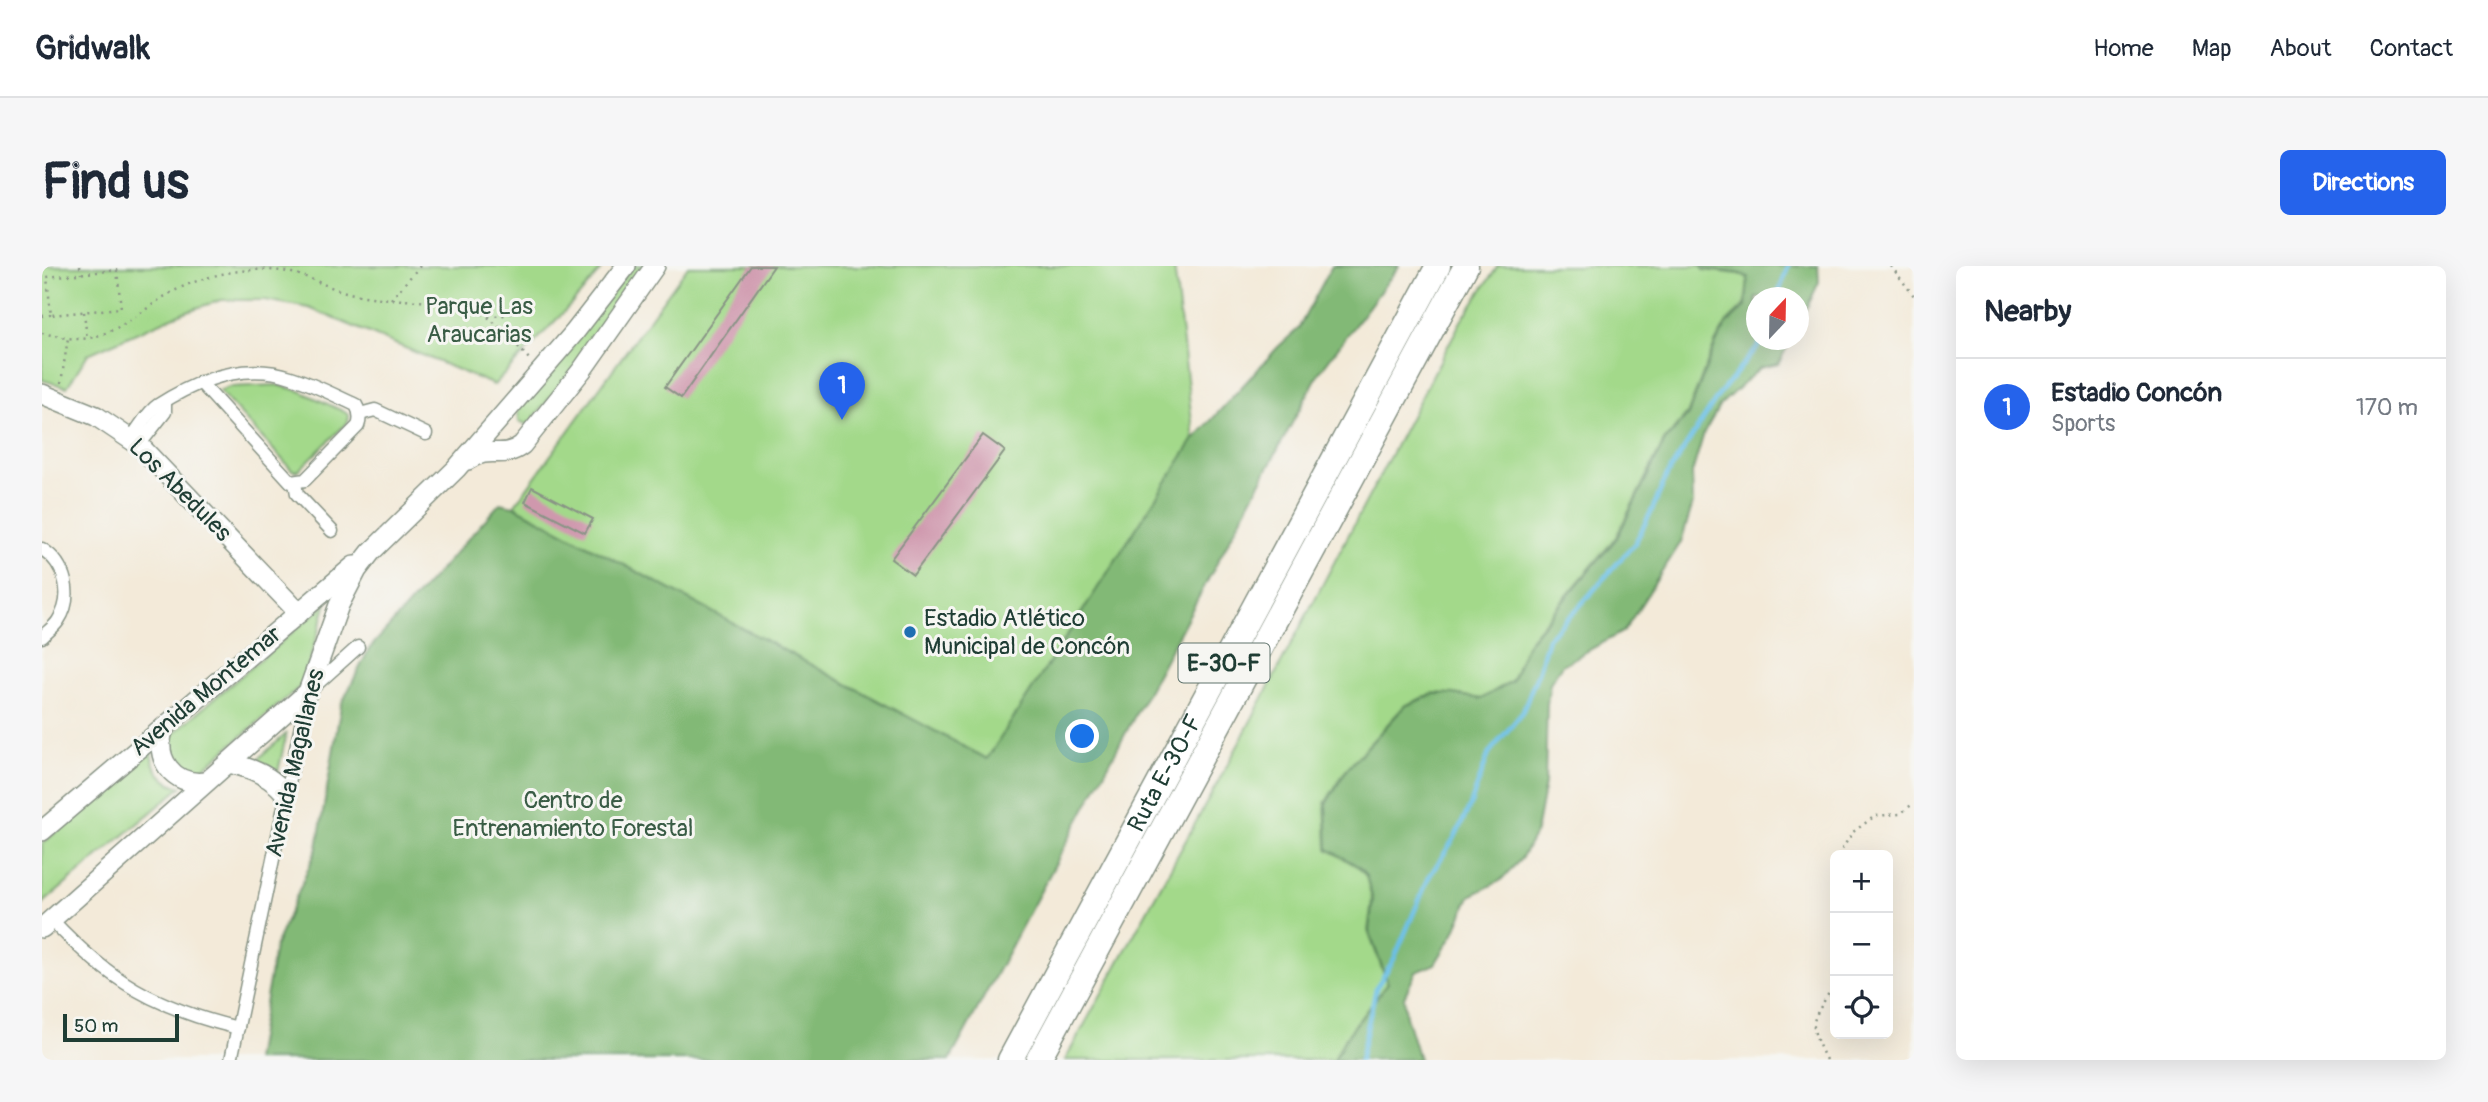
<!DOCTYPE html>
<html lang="en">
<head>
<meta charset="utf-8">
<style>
  :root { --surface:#fff; --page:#f6f6f7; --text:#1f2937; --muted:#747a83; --line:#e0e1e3; --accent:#2563eb }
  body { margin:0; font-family:Pangolin,sans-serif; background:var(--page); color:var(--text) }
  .controls { position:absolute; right:21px; bottom:21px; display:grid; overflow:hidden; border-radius:10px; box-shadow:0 7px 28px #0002 }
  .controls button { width:63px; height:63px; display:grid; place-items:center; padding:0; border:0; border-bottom:2px solid var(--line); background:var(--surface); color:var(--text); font:35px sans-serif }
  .compass { position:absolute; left:1704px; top:21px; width:63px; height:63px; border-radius:50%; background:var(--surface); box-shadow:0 7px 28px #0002; rotate:22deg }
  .scale { position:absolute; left:21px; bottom:18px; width:116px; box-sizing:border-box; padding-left:7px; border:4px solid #1f3d34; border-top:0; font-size:19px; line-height:24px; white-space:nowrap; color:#1f3d34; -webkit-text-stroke:5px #f6f6f2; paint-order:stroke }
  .you { position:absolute; left:1041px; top:471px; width:24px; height:24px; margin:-18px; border:5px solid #fff; border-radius:50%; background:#1a73e8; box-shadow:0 0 0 10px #1a73e833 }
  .badge { display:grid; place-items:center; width:46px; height:46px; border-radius:50%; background:var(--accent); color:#fff; font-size:23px; font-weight:700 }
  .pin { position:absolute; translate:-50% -58px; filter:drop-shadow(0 2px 4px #0008) }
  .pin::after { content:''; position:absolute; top:37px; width:24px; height:21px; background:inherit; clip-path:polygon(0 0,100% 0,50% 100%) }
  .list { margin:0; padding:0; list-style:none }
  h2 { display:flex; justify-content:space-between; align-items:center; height:91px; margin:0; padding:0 28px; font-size:30px }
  h2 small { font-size:23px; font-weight:400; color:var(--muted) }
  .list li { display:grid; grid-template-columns:46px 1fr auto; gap:21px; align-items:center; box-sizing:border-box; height:98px; padding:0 28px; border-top:2px solid var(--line) }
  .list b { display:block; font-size:26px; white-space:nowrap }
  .list p { margin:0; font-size:23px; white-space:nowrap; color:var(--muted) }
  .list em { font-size:23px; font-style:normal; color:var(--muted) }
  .icon { flex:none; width:38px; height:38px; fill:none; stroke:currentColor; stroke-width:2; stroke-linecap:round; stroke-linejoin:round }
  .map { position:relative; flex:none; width:1872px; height:794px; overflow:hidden; border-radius:10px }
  header { display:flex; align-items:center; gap:42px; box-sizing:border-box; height:98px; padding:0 35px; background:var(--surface); border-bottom:2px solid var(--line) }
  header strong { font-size:33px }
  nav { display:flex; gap:38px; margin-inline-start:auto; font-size:24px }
  .intro { display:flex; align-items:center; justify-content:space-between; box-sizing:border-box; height:168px; padding:0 42px }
  h1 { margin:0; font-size:49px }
  .button { padding:18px 32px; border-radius:10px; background:var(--accent); color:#fff; font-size:24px; font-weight:700 }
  main { display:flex; gap:42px; padding:0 42px }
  aside { flex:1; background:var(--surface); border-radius:10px; box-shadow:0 7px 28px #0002 }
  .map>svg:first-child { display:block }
  .green { fill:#a3d98a; stroke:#618b5f; stroke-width:2 }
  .forest { fill:#82b976; stroke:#507b55; stroke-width:2 }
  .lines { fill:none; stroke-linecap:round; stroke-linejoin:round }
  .stream { stroke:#6bc0e8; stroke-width:4.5 }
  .building { fill:#cf98ad }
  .street-casing { stroke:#899486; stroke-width:15 }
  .secondary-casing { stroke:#899486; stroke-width:22 }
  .highway-casing { stroke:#899486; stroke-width:27 }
  .path { stroke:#899486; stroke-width:2.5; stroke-dasharray:2 5; stroke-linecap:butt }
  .street { stroke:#fff; stroke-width:12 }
  .secondary { stroke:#fff; stroke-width:19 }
  .highway { stroke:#fff; stroke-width:24 }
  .poi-dot { fill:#1f6fb2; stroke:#f6f6f2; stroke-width:2.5 }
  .labels { text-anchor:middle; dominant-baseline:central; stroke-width:6; stroke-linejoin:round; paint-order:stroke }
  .shield { fill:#f6f6f2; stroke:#60746d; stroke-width:2 }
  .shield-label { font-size:23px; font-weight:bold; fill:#1f3d34 }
  .park-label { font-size:24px; fill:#395c45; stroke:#f6f6f2 }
  .street-label { font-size:24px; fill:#1f3d34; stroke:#f6f6f2 }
  .poi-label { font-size:24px; fill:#1f3d34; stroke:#f6f6f2; text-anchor:start }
</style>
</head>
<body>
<header>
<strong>Gridwalk</strong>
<nav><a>Home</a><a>Map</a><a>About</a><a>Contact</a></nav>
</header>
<div class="intro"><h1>Find us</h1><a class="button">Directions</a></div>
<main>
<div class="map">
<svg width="1872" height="794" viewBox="0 0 1872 794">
  <rect width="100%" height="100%" fill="#f6f6f2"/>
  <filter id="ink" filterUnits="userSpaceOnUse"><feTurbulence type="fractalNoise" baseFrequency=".0143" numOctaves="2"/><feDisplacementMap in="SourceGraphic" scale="14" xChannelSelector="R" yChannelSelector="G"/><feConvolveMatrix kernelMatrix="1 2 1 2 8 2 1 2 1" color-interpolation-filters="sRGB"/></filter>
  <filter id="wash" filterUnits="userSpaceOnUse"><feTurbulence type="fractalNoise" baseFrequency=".00686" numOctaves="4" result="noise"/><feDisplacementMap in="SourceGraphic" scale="28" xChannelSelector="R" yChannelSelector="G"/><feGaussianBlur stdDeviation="1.57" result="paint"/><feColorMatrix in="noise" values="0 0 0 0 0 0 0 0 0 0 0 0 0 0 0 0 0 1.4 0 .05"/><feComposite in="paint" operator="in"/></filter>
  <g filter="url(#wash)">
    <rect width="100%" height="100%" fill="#f3ead9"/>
    <!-- green -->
    <g class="green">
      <polygon points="0,0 562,0 537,30 452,119 267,42 223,34 179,34 142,46 46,88 25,121 0,114"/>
      <polygon points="591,0 606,0 537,96 486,159 477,155 476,144"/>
      <polygon points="646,0 1132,0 1152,173 945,493 472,240"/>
      <polygon points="1456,0 1659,0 1661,4 1696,8 1706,12 1703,39 1685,56 1673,77 1645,148 1622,175 1574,271 1485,377 1470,414 1439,433 1412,428 1392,427 1363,439 1305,502 1283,537 1285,583 1316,601 1324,610 1330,634 1326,665 1345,717 1303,772 1291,794 1023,794 1193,485 1419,55"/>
      <polygon points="235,119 258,125 303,146 307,150 306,156 256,205 250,204 177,125 187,121"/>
      <polygon points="285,337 260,419 156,507 145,505 131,496 127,471"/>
      <polygon points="244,468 244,470 236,506 215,494"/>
      <path d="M109,484C109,502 122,517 139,521L0,638V578Z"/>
    </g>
    <!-- forest -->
    <g class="forest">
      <polygon points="1290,0 1357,0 1277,107 908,794 213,794 233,681 275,582 299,439 327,383 458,237 472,240 945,493 1152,173 1236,81 1256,63"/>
      <polygon points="1660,0 1776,0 1777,16 1757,58 1756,32 1714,32 1714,74 1749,74 1736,98 1718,102 1695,123 1678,139 1662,167 1650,207 1651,237 1639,276 1582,365 1520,399 1508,417 1505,438 1503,518 1494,566 1479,593 1458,615 1428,630 1412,667 1393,698 1374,706 1362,731 1364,750 1377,793 1292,794 1303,773 1346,717 1327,665 1331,634 1324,609 1316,600 1286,583 1284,538 1305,503 1363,440 1392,428 1411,428 1439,433 1470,415 1485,378 1575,272 1623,175 1646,149 1674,77 1686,57 1704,40 1706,11 1696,7 1661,3"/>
    </g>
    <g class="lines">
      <!-- stream -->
      <g class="stream">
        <polyline points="1735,32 1746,0"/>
        <polyline points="1318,794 1334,722 1352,693 1387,611 1413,571 1428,540 1447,487 1480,447 1497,404 1506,372 1536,342 1593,277 1611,242 1625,209 1678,127 1721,74"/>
      </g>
    </g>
    <g id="blocks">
      <!-- building -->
      <g class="building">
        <polygon points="709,0 732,0 639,132 623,121"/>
        <polygon points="941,169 963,185 871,309 849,293"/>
        <polygon points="490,221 551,253 543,267 483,236"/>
      </g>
    </g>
  </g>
  <g filter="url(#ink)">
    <use href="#blocks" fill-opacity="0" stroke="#899486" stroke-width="2"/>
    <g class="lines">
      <!-- street casing -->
      <g class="street-casing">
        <g id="street">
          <polyline points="318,148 333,144 384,168"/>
          <path d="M88,173C97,163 105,146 116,139C155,114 202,95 249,111C271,118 292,129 314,139C318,146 319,152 316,160L263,214L249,216L158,116"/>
          <polyline points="97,179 123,146 123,136"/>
          <polyline points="253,217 255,228 290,265"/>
          <path d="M0,283C24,298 32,331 16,355C12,361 5,366 0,371"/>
          <path d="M10,654C67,715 114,742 196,762"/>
          <polyline points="189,794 266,426 316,381"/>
        </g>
      </g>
      <!-- secondary casing -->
      <g class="secondary-casing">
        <g id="secondary">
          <polyline points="0,128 54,150 97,179 257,347"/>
          <path d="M426,194C449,178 459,195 480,179L540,104L613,0"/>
          <path d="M122,462C111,492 131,520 163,516"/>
          <path d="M186,497C207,501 229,510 243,527"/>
          <polyline points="0,565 312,300"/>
          <polyline points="0,662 266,426 297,339 315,304 329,286 414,203 532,67 584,0"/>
        </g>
      </g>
      <!-- highway casing -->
      <g class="highway-casing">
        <g id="highway">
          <path id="s1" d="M968,794L1396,0"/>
          <polyline points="996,794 1424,0"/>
        </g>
      </g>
      <!-- path -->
      <g class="path">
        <polyline points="38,0 39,8"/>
        <polyline points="1849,0 1872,30"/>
        <polygon points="75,4 79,42 9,49 5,11"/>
        <polyline points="349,33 378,0"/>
        <polyline points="42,46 45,73"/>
        <polyline points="0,50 8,49 8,47"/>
        <polyline points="446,51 465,68 488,94"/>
        <path d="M0,67C15,70 32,75 47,72C75,66 94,50 117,34C151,11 198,0 239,5C262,8 274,16 294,23C332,36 371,32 410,39C429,43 446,54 467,48C476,45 482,39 488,33"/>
        <polyline points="19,117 26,72"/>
        <polyline points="1796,589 1811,566 1833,550 1858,548 1872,537"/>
        <path d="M1784,794C1762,750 1773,755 1793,716"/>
      </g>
      <!-- street -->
      <use href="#street" class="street"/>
      <!-- secondary -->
      <use href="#secondary" class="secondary"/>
      <!-- highway -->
      <use href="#highway" class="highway"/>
    </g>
  </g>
  <!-- markers -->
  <circle class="poi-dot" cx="868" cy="366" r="7"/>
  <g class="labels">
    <!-- shield labels -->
    <rect class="shield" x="1136.5" y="377.5" width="91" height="39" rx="5"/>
    <g class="shield-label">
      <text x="1182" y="397">E-30-F</text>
    </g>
    <!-- park labels -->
    <g class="park-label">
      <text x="437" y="40">Parque Las<tspan x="437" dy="28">Araucarias</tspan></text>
      <text x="531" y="534">Centro de<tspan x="531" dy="28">Entrenamiento Forestal</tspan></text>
    </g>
    <!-- street labels -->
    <g class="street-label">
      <text transform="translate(138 224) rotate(45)">Los Abedules</text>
      <text transform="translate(164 425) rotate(-40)">Avenida Montemar</text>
      <text transform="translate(253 497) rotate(-77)">Avenida Magallanes</text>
      <text stroke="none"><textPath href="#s1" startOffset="326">Ruta E-30-F</textPath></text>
    </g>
    <!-- poi labels -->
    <g class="poi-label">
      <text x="882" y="352">Estadio Atlético<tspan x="882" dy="28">Municipal de Concón</tspan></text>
    </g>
  </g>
</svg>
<div class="controls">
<button>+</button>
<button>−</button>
<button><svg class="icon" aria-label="locate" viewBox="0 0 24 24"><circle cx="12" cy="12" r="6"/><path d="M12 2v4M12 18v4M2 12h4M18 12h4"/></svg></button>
</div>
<svg class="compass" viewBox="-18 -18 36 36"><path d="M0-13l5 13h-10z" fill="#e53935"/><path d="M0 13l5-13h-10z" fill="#747a83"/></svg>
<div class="scale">50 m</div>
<div class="you"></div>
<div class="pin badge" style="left:800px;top:154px">1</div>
</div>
<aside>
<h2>Nearby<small></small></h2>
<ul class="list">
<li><span class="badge">1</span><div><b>Estadio Concón</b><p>Sports</p></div><em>170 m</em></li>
</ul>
</aside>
</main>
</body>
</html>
